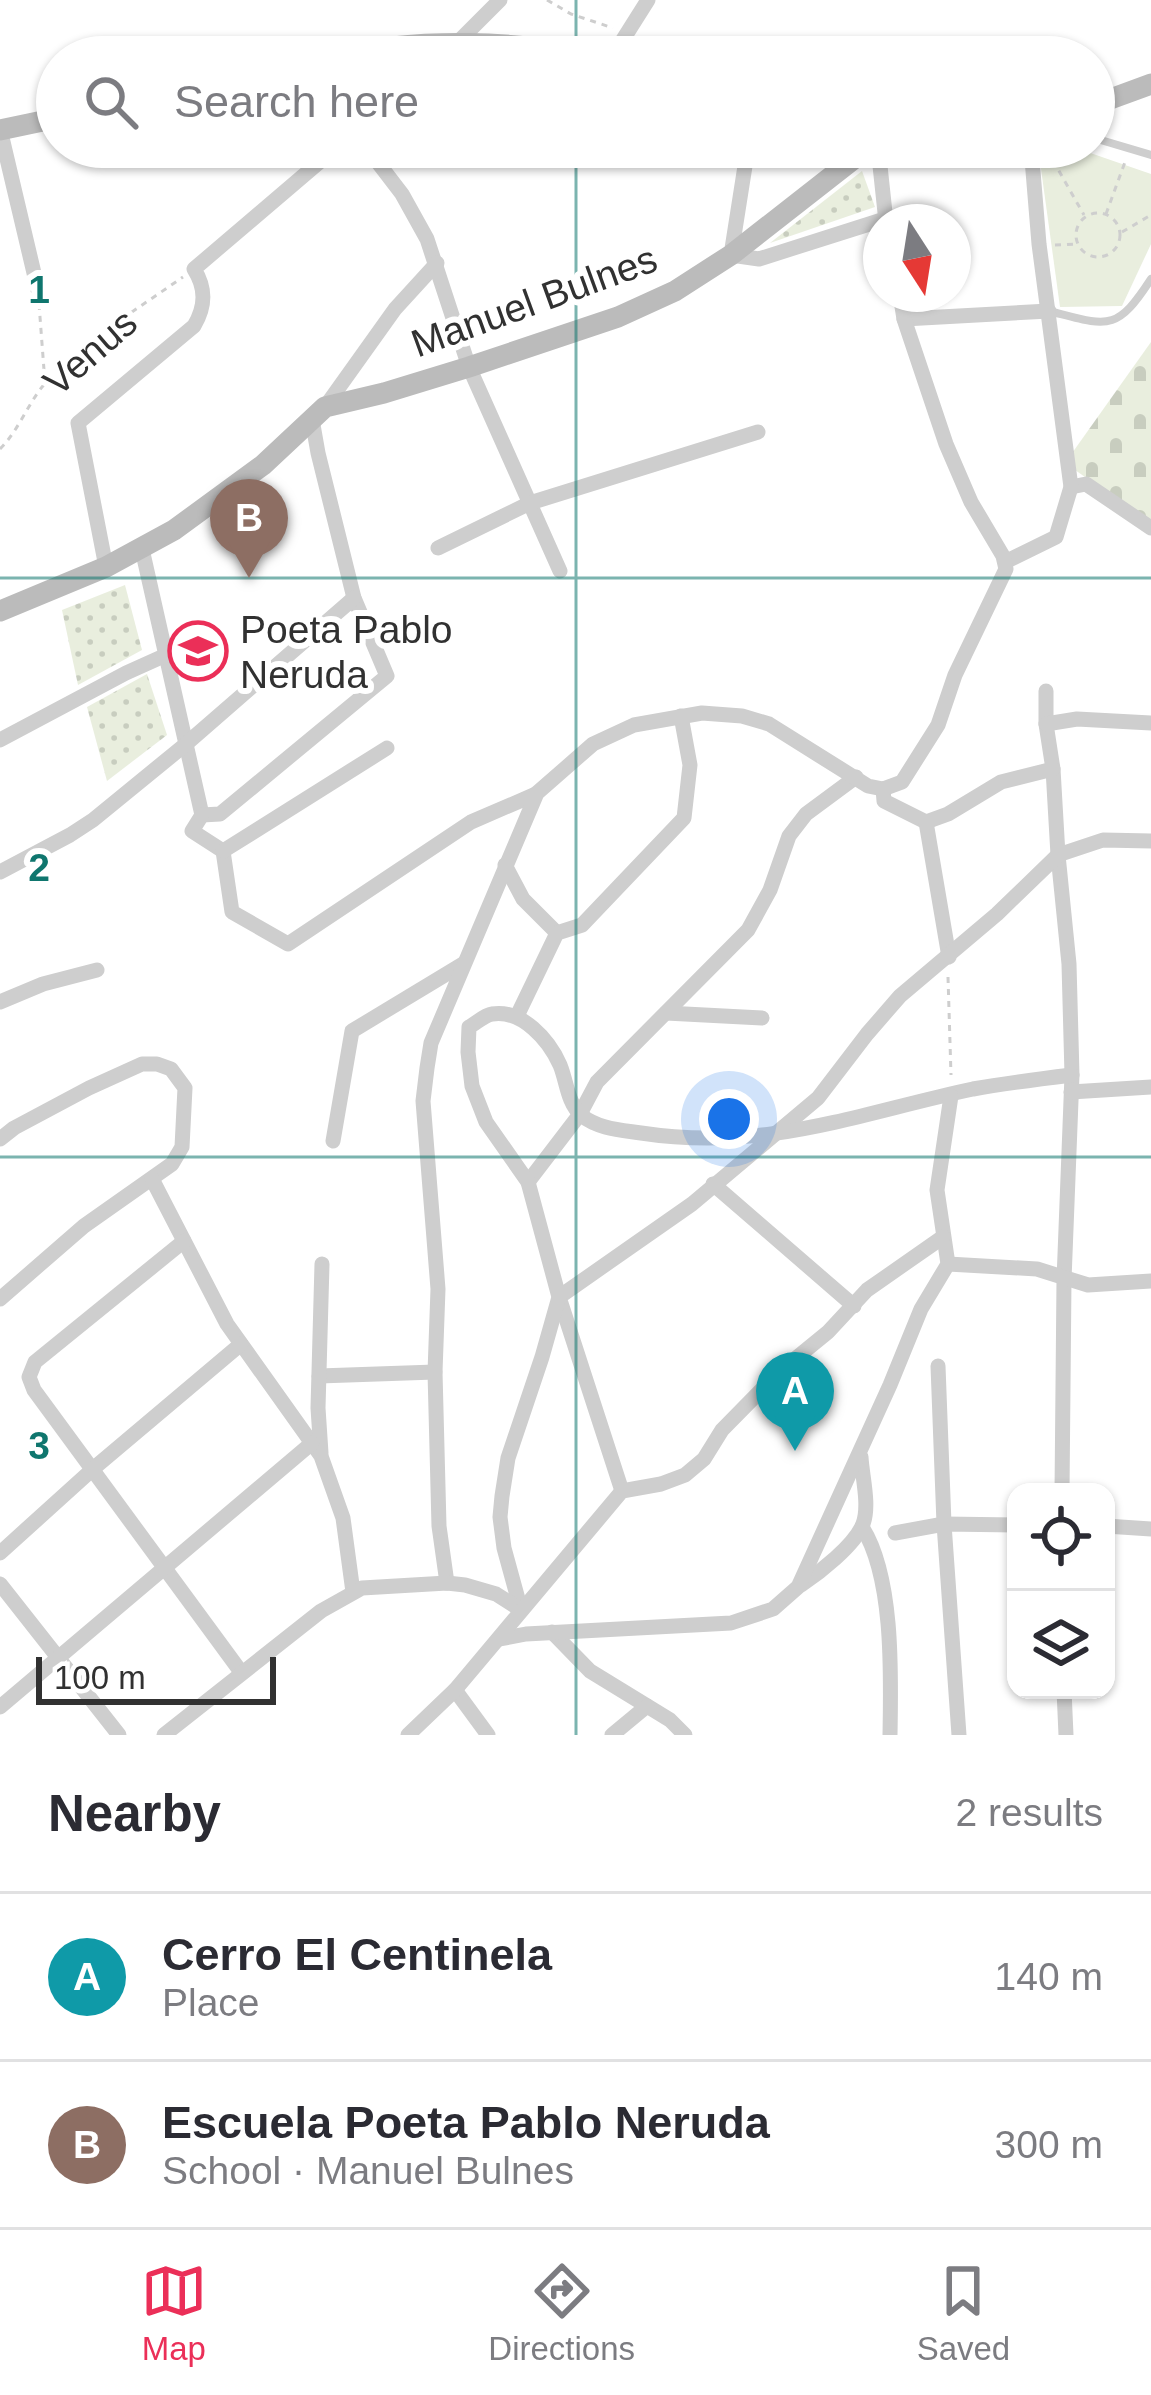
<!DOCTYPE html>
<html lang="en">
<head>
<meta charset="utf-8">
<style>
  :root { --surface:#fff; --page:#f7f7f7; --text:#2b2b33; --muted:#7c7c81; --line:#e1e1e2; --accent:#eb2f58 }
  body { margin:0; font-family:Helvetica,sans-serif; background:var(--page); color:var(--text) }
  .controls { position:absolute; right:36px; bottom:36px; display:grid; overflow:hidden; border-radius:24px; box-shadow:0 3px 9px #0004 }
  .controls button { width:108px; height:108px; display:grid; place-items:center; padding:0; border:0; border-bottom:3px solid var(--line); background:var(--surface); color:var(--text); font:60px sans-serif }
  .compass { position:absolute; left:863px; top:204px; width:108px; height:108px; border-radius:50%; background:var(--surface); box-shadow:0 3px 9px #0004; rotate:168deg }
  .scale { position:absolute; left:36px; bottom:30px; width:240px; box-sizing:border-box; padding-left:12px; border:6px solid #313131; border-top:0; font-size:33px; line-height:42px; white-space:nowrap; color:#313131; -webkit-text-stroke:9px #fff; paint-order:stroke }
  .you { position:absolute; left:729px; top:1119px; width:42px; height:42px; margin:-30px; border:9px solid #fff; border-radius:50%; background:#1a73e8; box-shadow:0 0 0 18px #1a73e833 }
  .badge { display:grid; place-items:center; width:78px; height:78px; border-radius:50%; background:var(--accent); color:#fff; font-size:39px; font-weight:700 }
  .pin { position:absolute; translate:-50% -99px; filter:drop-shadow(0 3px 6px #0008) }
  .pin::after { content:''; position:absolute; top:63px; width:42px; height:36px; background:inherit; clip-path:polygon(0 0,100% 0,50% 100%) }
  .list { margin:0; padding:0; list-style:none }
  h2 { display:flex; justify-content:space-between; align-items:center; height:156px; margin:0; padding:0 48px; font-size:51px }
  h2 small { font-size:39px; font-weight:400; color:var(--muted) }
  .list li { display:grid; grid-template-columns:78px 1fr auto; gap:36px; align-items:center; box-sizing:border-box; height:168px; padding:0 48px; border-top:3px solid var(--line) }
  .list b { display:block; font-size:45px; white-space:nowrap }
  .list p { margin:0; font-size:39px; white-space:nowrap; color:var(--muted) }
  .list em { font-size:39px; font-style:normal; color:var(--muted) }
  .icon { flex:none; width:66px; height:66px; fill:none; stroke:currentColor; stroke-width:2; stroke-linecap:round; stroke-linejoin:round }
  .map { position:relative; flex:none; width:1151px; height:1735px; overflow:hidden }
  .search { position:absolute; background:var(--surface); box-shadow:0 3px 9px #0004; left:36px; right:36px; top:36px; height:132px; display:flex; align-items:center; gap:30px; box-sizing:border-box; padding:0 42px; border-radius:66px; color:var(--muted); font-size:45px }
  .sheet { height:492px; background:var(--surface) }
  nav { display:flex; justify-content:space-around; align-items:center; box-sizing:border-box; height:168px; border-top:3px solid var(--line); background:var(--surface); font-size:33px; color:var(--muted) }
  nav a { display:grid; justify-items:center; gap:6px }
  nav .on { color:var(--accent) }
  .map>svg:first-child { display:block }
  .grass { fill:url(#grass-dots) }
  .cemetery { fill:url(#cemetery-stones) }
  .green { fill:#e9eede }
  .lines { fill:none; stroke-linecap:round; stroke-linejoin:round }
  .path { stroke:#cecece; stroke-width:3; stroke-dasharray:6 6; stroke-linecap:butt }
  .lane { stroke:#cecece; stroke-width:8 }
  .street { stroke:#cecece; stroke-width:15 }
  .secondary { stroke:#bbb; stroke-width:21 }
  .grid { fill:none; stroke:#0f766e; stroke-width:3; stroke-opacity:0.55 }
  .labels { text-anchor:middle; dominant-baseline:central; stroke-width:12; stroke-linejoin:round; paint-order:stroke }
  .street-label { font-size:39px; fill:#313131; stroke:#fff }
  .poi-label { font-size:39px; fill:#313131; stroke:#fff; text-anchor:start }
  .grid-label { font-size:39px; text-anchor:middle; font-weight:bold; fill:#0f766e; stroke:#fff; stroke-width:12; stroke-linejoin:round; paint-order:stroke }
</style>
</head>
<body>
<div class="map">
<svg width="1151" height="1735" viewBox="0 0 1151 1735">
  <defs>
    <pattern id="grass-dots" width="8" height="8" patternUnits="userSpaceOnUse" patternTransform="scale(3)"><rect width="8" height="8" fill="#e9eede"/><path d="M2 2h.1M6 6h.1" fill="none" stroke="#c8cdbf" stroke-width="1.8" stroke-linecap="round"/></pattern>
    <pattern id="cemetery-stones" width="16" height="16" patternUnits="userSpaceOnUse" patternTransform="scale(3)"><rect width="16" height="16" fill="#e9eede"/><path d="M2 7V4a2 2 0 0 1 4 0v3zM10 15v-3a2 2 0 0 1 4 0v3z" fill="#c8cdbf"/></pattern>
  </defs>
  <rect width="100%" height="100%" fill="#fff"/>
  <!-- grass -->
  <g class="grass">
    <polygon points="862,171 875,207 770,243"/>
    <polygon points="125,585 142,650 78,685 62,610"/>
    <polygon points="147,674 167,735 107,781 87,707"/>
  </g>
  <!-- cemetery -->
  <polygon class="cemetery" points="1151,342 1151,523 1065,463"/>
  <!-- green -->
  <polygon class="green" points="1038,147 1073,147 1151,174 1151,244 1122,306 1060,307"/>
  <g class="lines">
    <!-- path -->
    <g class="path">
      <polyline points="547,0 571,14 613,28"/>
      <polyline points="1047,150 1084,215"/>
      <circle cx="1098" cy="235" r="22"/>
      <polyline points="1106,214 1125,162"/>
      <polyline points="1122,232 1151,215"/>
      <polyline points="1055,245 1076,244"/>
      <polyline points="39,304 45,383"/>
      <path d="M0,449C20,429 29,400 48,380C87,340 137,309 183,277"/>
      <polyline points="948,977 951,1075"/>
    </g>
    <!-- lane -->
    <g class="lane">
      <polyline points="1094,138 1151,155"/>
      <path d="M1049,311C1108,326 1116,333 1151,279"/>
    </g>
    <!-- street -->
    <g class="street">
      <polyline points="443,57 500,0"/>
      <polyline points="612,57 648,0"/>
      <polyline points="0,129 38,290"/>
      <polyline points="366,147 402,194 427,239 469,367 560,571"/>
      <polyline points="748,147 731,255 759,259 885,219"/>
      <polyline points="878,147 886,222"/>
      <polyline points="904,319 1049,311"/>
      <polyline points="325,407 395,309 437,263"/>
      <polyline points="1071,487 1086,484 1151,528"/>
      <polyline points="438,548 530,503 758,432"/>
      <polyline points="142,549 202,815"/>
      <polyline points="1005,562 1056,537 1071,487 1039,244 1031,147"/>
      <path d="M106,567L78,423L194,326C206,306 206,288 194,269L337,147"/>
      <polyline points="1046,691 1046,724 1053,769 1058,855 1069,964 1072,1075 1064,1280 1062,1492"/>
      <polyline points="1046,724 1077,719 1151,723"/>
      <polyline points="0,740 126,673 166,655"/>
      <polyline points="883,789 884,801 926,822 948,814 1001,782 1053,769"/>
      <polyline points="202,815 220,814 387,676 354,598 318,453 312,419"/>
      <polyline points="202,815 192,831 223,851 232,912 288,944 471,822 536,794"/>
      <polyline points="926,822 949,957"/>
      <polyline points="223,851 387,748"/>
      <polyline points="505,865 523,899 557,933"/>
      <polyline points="0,872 70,835 93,820 186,744 354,598"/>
      <polyline points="0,1002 43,984 97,970"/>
      <polyline points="666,1013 762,1018"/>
      <polyline points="517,1016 557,933 582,925 684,818 690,765 681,716"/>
      <polyline points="1071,1092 1151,1087"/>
      <polyline points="0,1139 14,1128 89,1088 142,1064 157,1064 171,1069 185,1088 182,1147 172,1164 84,1226 0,1299"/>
      <polyline points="333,1141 352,1031 463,964"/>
      <polyline points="152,1179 227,1324 321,1456 343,1518 353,1592"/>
      <polyline points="528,1182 580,1114 597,1082 748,930 770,890 789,836 806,814 856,777"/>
      <polyline points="713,1184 854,1306"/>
      <polyline points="184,1241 35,1362 29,1377 34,1390 241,1672"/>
      <polyline points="948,1264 1037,1269 1088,1285 1151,1281"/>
      <polyline points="938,1366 944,1524 959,1735"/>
      <polyline points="319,1376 435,1372"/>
      <polyline points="321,1453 318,1408 322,1264"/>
      <polyline points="622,1491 559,1297 692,1204 818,1098 867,1034 900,996 997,914 1058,855 1103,840 1151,841"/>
      <polyline points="1106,1526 1151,1529"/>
      <path d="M862,1527C894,1577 891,1676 890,1735"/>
      <polyline points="895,1533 944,1524 1016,1525"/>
      <polyline points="0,1553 94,1468 241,1344"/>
      <polyline points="447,1583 439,1526 435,1372 438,1289 423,1101 427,1068 431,1043 537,793 593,744 634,725 702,713 742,716 769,724 868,786 883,789 902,782 938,725 955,675 1006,569 1003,556 971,502 946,444 904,319 900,294"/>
      <polyline points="0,1584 119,1735"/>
      <path d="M801,1585C819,1573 855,1545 863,1524C870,1505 862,1476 861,1457"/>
      <path d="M521,1610L504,1548L500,1517L502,1496L508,1458L542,1357L559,1297L528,1182L486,1122L472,1086L468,1052L469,1027C476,1023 485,1015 492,1014C522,1009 549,1040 560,1065C567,1082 567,1102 581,1115C598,1129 621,1130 641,1133C765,1152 856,1114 973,1089C1006,1083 1039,1079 1072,1075"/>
      <polyline points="552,1632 590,1671 670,1720 685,1735"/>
      <polyline points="500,1639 526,1634 731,1623 773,1609 798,1587 890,1385 921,1309 948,1264 937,1190 951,1096"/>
      <polyline points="455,1690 488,1735"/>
      <polyline points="1064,1690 1066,1735"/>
      <polyline points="0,1707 312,1443"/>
      <polyline points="164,1735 321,1611 362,1588 447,1583 465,1585 496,1594 521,1610"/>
      <polyline points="408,1735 455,1690 622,1491 661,1484 685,1475 704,1459 722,1430 779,1372 828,1332 867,1290 943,1237"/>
      <polyline points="612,1735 647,1706"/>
    </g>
    <!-- secondary -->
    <g class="secondary">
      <path d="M330,57C424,36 514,42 609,57"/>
      <polyline points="1094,105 1151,84"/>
      <polyline points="0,130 57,118"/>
      <polyline points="0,611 106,567 174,530 263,465 325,407 384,393 469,367 618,317 675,291 731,255 869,147"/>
    </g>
  </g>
  <!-- grid -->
  <path class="grid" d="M576,0V57M576,147V1735M0,578H1151M0,1157H1151"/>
  <!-- icons -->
  <defs>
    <g id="school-ring" transform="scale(3)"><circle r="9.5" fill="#fff" stroke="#eb2f58" stroke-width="1.5"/><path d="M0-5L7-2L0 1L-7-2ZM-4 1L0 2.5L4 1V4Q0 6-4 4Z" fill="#eb2f58"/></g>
  </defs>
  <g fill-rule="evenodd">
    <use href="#school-ring" x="198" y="651"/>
  </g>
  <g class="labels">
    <!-- street labels -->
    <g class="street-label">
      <text transform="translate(534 301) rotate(-20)">Manuel Bulnes</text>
      <text transform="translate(90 352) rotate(-41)">Venus</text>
    </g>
    <!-- poi labels -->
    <g class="poi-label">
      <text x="240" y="629">Poeta Pablo<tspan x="240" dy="45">Neruda</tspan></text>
    </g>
  </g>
  <g class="grid-label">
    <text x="39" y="303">1</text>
    <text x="39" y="881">2</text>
    <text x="39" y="1459">3</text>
  </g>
</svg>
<div class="controls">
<button><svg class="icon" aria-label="locate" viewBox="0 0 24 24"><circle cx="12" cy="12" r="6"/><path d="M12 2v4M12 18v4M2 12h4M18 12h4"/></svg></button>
<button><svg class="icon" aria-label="layers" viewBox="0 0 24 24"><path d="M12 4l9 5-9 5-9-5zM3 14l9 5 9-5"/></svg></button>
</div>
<svg class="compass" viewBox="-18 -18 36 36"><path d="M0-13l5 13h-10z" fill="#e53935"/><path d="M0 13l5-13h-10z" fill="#7c7c81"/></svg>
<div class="scale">100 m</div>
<div class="you"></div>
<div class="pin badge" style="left:795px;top:1451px;background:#0f9aa8">A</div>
<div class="pin badge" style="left:249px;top:578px;background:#8d6e63">B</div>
<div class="search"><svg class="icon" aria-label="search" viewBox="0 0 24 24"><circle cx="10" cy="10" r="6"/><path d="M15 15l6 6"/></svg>Search here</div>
</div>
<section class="sheet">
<h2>Nearby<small>2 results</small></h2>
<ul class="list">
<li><span class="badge" style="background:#0f9aa8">A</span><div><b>Cerro El Centinela</b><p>Place</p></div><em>140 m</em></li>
<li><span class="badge" style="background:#8d6e63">B</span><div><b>Escuela Poeta Pablo Neruda</b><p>School · Manuel Bulnes</p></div><em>300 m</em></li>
</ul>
</section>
<nav>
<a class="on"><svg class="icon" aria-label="map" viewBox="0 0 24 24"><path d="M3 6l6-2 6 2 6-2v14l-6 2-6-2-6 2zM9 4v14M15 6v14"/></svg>Map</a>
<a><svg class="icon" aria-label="directions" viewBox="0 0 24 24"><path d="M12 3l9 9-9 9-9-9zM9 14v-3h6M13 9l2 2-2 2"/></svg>Directions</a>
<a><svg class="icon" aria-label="saved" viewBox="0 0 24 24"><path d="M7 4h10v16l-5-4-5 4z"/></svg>Saved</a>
</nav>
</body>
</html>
